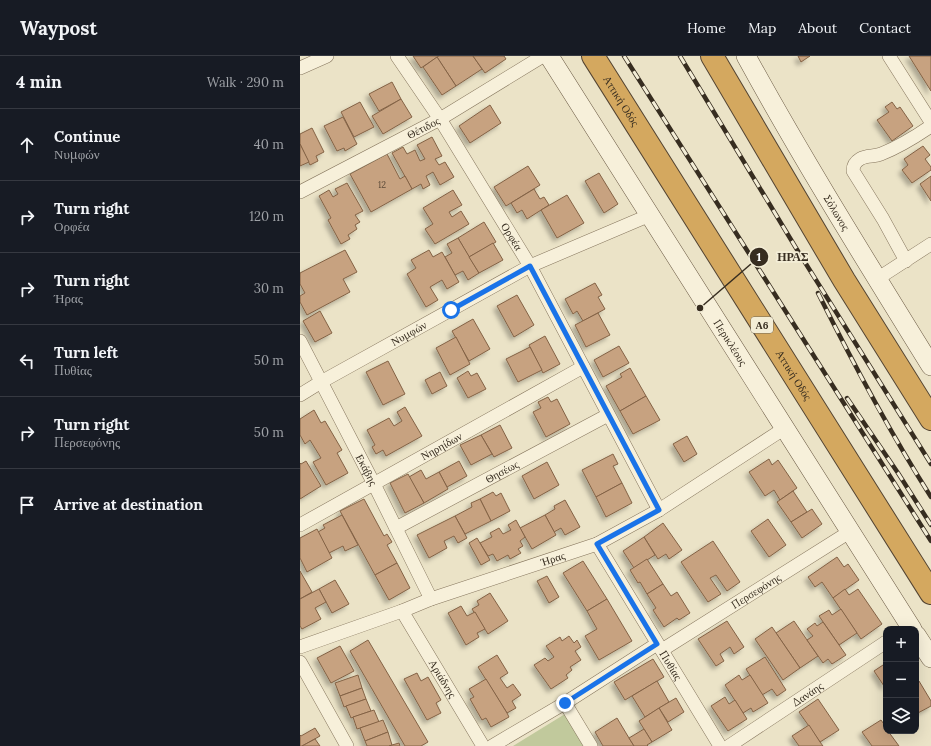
<!DOCTYPE html>
<html lang="en">
<head>
<meta charset="utf-8">
<style>
  :root { --surface:#171b24; --page:#20242c; --text:#f1f3f6; --muted:#9ea1a6; --line:#363941 }
  body { margin:0; font-family:Lora,serif; background:var(--page); color:var(--text) }
  .controls { position:absolute; right:12px; bottom:12px; display:grid; overflow:hidden; border-radius:8px; box-shadow:0 4px 16px #0002 }
  .controls button { width:36px; height:36px; display:grid; place-items:center; padding:0; border:0; border-bottom:1px solid var(--line); background:var(--surface); color:var(--text); font:20px sans-serif }
  .stop { position:absolute; width:12px; height:12px; margin:-9px; border:3px solid #1a73e8; border-radius:50%; background:#fff }
  .stop.end { background:#1a73e8; border-color:#fff; box-shadow:0 1px 4px #0008 }
  .list { margin:0; padding:0; list-style:none }
  h2 { display:flex; justify-content:space-between; align-items:center; height:52px; margin:0; padding:0 16px; font-size:17px }
  h2 small { font-size:13px; font-weight:400; color:var(--muted) }
  .list li { display:grid; grid-template-columns:26px 1fr auto; gap:12px; align-items:center; box-sizing:border-box; height:72px; padding:0 16px; border-top:1px solid var(--line) }
  .list b { display:block; font-size:15px; white-space:nowrap }
  .list p { margin:0; font-size:13px; white-space:nowrap; color:var(--muted) }
  .list em { font-size:13px; font-style:normal; color:var(--muted) }
  .icon { flex:none; width:22px; height:22px; fill:none; stroke:currentColor; stroke-width:2; stroke-linecap:round; stroke-linejoin:round }
  .map { position:relative; flex:none; width:631px; height:690px; overflow:hidden }
  header { display:flex; align-items:center; gap:24px; box-sizing:border-box; height:56px; padding:0 20px; background:var(--surface); border-bottom:1px solid var(--line) }
  header strong { font-size:19px }
  nav { display:flex; gap:22px; margin-inline-start:auto; font-size:14px }
  main { display:flex }
  aside { flex:1; background:var(--surface) }
  .map>svg:first-child { display:block }
  .green { fill:#c1c99c }
  .building { fill:#c7a280; stroke:#836245; filter:url(#shadow) }
  .lines { fill:none; stroke-linecap:round; stroke-linejoin:round }
  .street-casing { stroke:#86765e; stroke-width:14 }
  .secondary-casing { stroke:#685741; stroke-width:20 }
  .highway-casing { stroke:#544432; stroke-width:24 }
  .street { stroke:#f7f0da; stroke-width:13 }
  .secondary { stroke:#f7f0da; stroke-width:19 }
  .highway { stroke:#d4a85f; stroke-width:22 }
  .rail-casing { stroke:#372d20; stroke-width:4.5 }
  .rail { stroke:#f3edd6; stroke-width:3; stroke-dasharray:9; stroke-linecap:butt }
  .route { stroke:#1a73e8; stroke-width:5 }
  .labels { text-anchor:middle; dominant-baseline:central; stroke-width:3.5; stroke-linejoin:round; paint-order:stroke }
  .number-label { font-size:9px; fill:#5b4a38 }
  .shield { fill:#f3edd6; stroke:#6f6757; stroke-width:1 }
  .shield-label { font-size:10px; font-weight:bold; fill:#372d20 }
  .street-label { font-size:11px; fill:#372d20; stroke:#f3edd6 }
  .leader { fill:none; stroke:#372d20; stroke-width:1.5 }
  .callout-dot { fill:#372d20; stroke:#f3edd6; stroke-width:1.5 }
  .mark-label { font-size:12px; text-anchor:middle; font-weight:bold; fill:#fff }
  .callout-label { font-size:12px; text-anchor:middle; font-weight:bold; fill:#372d20; stroke:#f3edd6; stroke-width:3.5; stroke-linejoin:round; paint-order:stroke }
</style>
</head>
<body>
<header>
<strong>Waypost</strong>
<nav><a>Home</a><a>Map</a><a>About</a><a>Contact</a></nav>
</header>
<main>
<aside>
<h2>4 min<small>Walk · 290 m</small></h2>
<ul class="list">
<li><svg class="icon" aria-label="ahead" viewBox="0 0 24 24"><path d="M12 20V5M6 11l6-6 6 6"/></svg><div><b>Continue</b><p>Νυμφών</p></div><em>40 m</em></li>
<li><svg class="icon" aria-label="right" viewBox="0 0 24 24"><path d="M7 20v-9h11M14 6l5 5-5 5"/></svg><div><b>Turn right</b><p>Ορφέα</p></div><em>120 m</em></li>
<li><svg class="icon" aria-label="right" viewBox="0 0 24 24"><path d="M7 20v-9h11M14 6l5 5-5 5"/></svg><div><b>Turn right</b><p>Ήρας</p></div><em>30 m</em></li>
<li><svg class="icon" aria-label="left" viewBox="0 0 24 24"><path d="M17 20v-9H6M10 6l-5 5 5 5"/></svg><div><b>Turn left</b><p>Πυθίας</p></div><em>50 m</em></li>
<li><svg class="icon" aria-label="right" viewBox="0 0 24 24"><path d="M7 20v-9h11M14 6l5 5-5 5"/></svg><div><b>Turn right</b><p>Περσεφόνης</p></div><em>50 m</em></li>
<li><svg class="icon" aria-label="arrive" viewBox="0 0 24 24"><path d="M6 21V4h12l-3 4 3 4H6"/></svg><div><b>Arrive at destination</b></div></li>
</ul>
</aside>
<div class="map">
<svg width="631" height="690" viewBox="0 0 631 690">
  <defs>
    <filter id="shadow"><feDropShadow dx="-3.5" dy="3.5" stdDeviation="2" flood-color="#0004"/></filter>
  </defs>
  <rect width="100%" height="100%" fill="#ebe3c7"/>
  <!-- green -->
  <polygon class="green" points="265,658 284,690 213,690"/>
  <!-- building -->
  <g class="building">
    <polygon points="113,0 139,0 121,12"/>
    <polygon points="139,0 173,0 182,13 156,30 137,1"/>
    <polygon points="173,0 204,0 206,3 185,17"/>
    <polygon points="498,0 510,0 501,6"/>
    <polygon points="609,0 631,0 631,35"/>
    <polygon points="137,1 156,30 142,39 123,11"/>
    <polygon points="92,26 101,43 79,55 69,38"/>
    <polygon points="101,43 112,61 83,78 72,60"/>
    <polygon points="60,46 74,71 54,81 41,56"/>
    <polygon points="592,46 597,53 600,51 613,70 592,85 577,64 589,56 585,51"/>
    <polygon points="190,49 201,67 170,87 159,70"/>
    <polygon points="43,61 57,88 45,95 44,92 37,95 24,70"/>
    <polygon points="12,72 24,96 16,100 18,105 10,109 0,88 0,78"/>
    <polygon points="132,81 142,100 135,103 139,109 145,106 154,121 140,129 133,116 126,120 130,129 123,133 121,128 112,133 92,97 103,91 107,98 115,94 120,105 125,103 117,89"/>
    <polygon points="0,88 9,106 0,110"/>
    <polygon points="623,90 630,99 625,103 631,111 631,114 612,127 602,114 608,109 604,103"/>
    <polygon points="87,98 100,123 105,120 112,133 71,156 50,118"/>
    <polygon points="228,110 240,129 206,150 194,131"/>
    <polygon points="299,117 318,148 304,157 285,125"/>
    <polygon points="631,120 631,145 620,128"/>
    <polygon points="47,127 63,155 55,159 60,166 55,169 57,173 48,179 50,183 41,188 28,164 31,162 19,140 29,134 33,141 38,138 35,133"/>
    <polygon points="234,133 240,143 244,141 249,149 227,163 222,154 217,157 211,147"/>
    <polygon points="153,134 162,149 149,156 152,161 161,155 169,168 135,188 125,173 133,168 123,152"/>
    <polygon points="267,139 284,167 257,182 241,154"/>
    <polygon points="184,166 196,186 169,201 158,182"/>
    <polygon points="158,182 179,217 168,224 163,215 155,219 145,201 152,197 147,188"/>
    <polygon points="193,187 203,204 179,217 169,201"/>
    <polygon points="45,194 57,216 43,223 50,236 7,259 0,246 0,240 5,237 0,228 0,217"/>
    <polygon points="129,194 133,201 142,196 159,226 147,233 142,224 130,231 138,244 126,251 107,218 116,212 111,204"/>
    <polygon points="295,227 302,239 298,241 305,253 283,265 277,255 273,258 265,243"/>
    <polygon points="217,239 234,269 214,281 197,250"/>
    <polygon points="20,255 32,277 15,286 3,265"/>
    <polygon points="298,257 310,279 286,291 275,269"/>
    <polygon points="173,263 190,293 169,305 152,275"/>
    <polygon points="245,280 260,308 243,317 229,289"/>
    <polygon points="156,281 170,308 150,319 136,292"/>
    <polygon points="319,290 329,307 303,321 294,304"/>
    <polygon points="230,291 242,314 218,326 206,303"/>
    <polygon points="88,305 105,338 83,349 66,316"/>
    <polygon points="330,312 346,340 320,355 306,330 322,321 320,318"/>
    <polygon points="168,315 171,320 177,317 186,333 168,342 157,322"/>
    <polygon points="140,316 147,330 132,338 125,324"/>
    <polygon points="346,340 360,364 333,378 320,355"/>
    <polygon points="248,341 251,346 257,343 270,368 246,381 233,356 241,352 238,346"/>
    <polygon points="105,351 122,380 86,400 83,394 76,398 72,391 75,389 67,374 89,362 94,370 102,365 97,356"/>
    <polygon points="14,354 21,367 25,365 42,394 37,397 48,417 26,429 13,406 21,402 10,384 5,388 0,379 0,363"/>
    <polygon points="200,369 212,392 194,401 181,379"/>
    <polygon points="181,379 192,398 171,409 160,389"/>
    <polygon points="387,380 397,398 384,406 373,388"/>
    <polygon points="313,398 318,408 313,410 322,427 296,441 282,414"/>
    <polygon points="469,403 472,409 478,404 497,432 480,444 474,434 465,440 449,416"/>
    <polygon points="6,405 21,430 0,443 0,407 1,408"/>
    <polygon points="159,405 167,420 147,431 139,416"/>
    <polygon points="247,406 259,429 234,443 222,420"/>
    <polygon points="121,414 126,423 139,416 148,433 124,447 109,421"/>
    <polygon points="108,418 124,447 105,457 90,427"/>
    <polygon points="322,427 332,447 306,461 296,441"/>
    <polygon points="493,435 507,456 491,466 477,446"/>
    <polygon points="193,436 196,440 201,437 210,455 191,465 180,443"/>
    <polygon points="64,443 84,480 87,478 92,486 87,489 97,507 75,519 40,455"/>
    <polygon points="180,443 191,465 165,478 155,460 172,451 171,447"/>
    <polygon points="265,444 280,471 265,479 261,472 254,476 245,459 255,453 254,450"/>
    <polygon points="512,453 522,468 502,482 491,466"/>
    <polygon points="42,459 58,489 45,495 43,490 29,497 18,476 25,472 23,469"/>
    <polygon points="245,459 256,479 232,493 220,472"/>
    <polygon points="155,460 167,482 158,487 154,480 144,485 147,492 129,502 117,479"/>
    <polygon points="468,463 486,489 469,501 451,475"/>
    <polygon points="216,464 225,481 220,485 223,490 218,493 221,497 210,503 208,499 197,505 193,498 188,500 180,487 192,481 190,477 199,472 203,478 211,474 208,469"/>
    <polygon points="363,467 382,494 369,503 366,498 358,503 344,481"/>
    <polygon points="17,473 32,502 7,516 0,502 0,482"/>
    <polygon points="344,481 355,499 334,512 323,495"/>
    <polygon points="177,482 190,504 181,509 169,487"/>
    <polygon points="413,485 440,526 427,535 416,519 410,522 421,538 408,546 381,506"/>
    <polygon points="537,501 544,511 548,508 559,524 533,542 522,526 515,531 508,521"/>
    <polygon points="347,503 363,528 347,538 340,526 338,527 330,514"/>
    <polygon points="283,505 307,543 287,555 263,517"/>
    <polygon points="97,507 110,532 89,544 75,519"/>
    <polygon points="0,515 12,536 0,543"/>
    <polygon points="247,520 259,541 249,547 237,525"/>
    <polygon points="35,524 49,548 32,557 19,533"/>
    <polygon points="363,528 371,540 377,536 390,557 379,564 377,562 364,571 353,554 356,552 347,538"/>
    <polygon points="19,533 26,546 15,552 21,563 2,573 0,570 0,543"/>
    <polygon points="545,533 549,539 558,533 582,568 561,583 533,542"/>
    <polygon points="190,537 208,565 188,578 172,553 179,549 177,545"/>
    <polygon points="307,543 332,585 299,604 285,580 297,573 287,555"/>
    <polygon points="161,550 167,560 175,556 185,573 177,577 179,581 166,589 148,557"/>
    <polygon points="541,553 557,577 539,589 519,560 529,554 532,559"/>
    <polygon points="427,565 444,591 434,598 430,591 420,598 424,605 416,610 398,583"/>
    <polygon points="494,565 518,600 500,612 476,577"/>
    <polygon points="523,566 546,599 532,608 528,603 523,607 507,584 513,580 507,573 515,567 517,570"/>
    <polygon points="472,571 500,612 483,624 455,583"/>
    <polygon points="269,580 274,587 277,584 281,591 275,595 281,604 270,611 272,614 266,619 268,622 251,633 234,609 245,602 248,605 254,601 246,590 260,581 262,585"/>
    <polygon points="68,584 128,686 121,690 105,690 50,595"/>
    <polygon points="40,590 54,615 31,627 17,602"/>
    <polygon points="197,599 208,617 200,622 207,632 213,628 221,639 212,645 216,652 207,657 178,611"/>
    <polygon points="465,601 486,634 477,640 472,633 462,639 446,613"/>
    <polygon points="353,603 364,621 325,644 314,626"/>
    <polygon points="586,607 586,629 584,630 574,615"/>
    <polygon points="117,617 121,625 128,621 141,644 136,647 141,657 127,664 104,623"/>
    <polygon points="58,619 62,632 40,640 35,627"/>
    <polygon points="439,619 442,624 450,619 468,647 453,656 451,652 443,657 425,629"/>
    <polygon points="186,623 207,657 209,661 191,671 186,662 182,664 170,643 174,641 169,633"/>
    <polygon points="357,625 369,646 345,661 332,640"/>
    <polygon points="619,625 631,645 631,650 616,658 616,627"/>
    <polygon points="62,632 66,643 44,651 40,640"/>
    <polygon points="425,641 429,648 435,644 447,663 428,675 411,650"/>
    <polygon points="376,642 384,656 368,666 359,652"/>
    <polygon points="66,643 71,655 51,662 46,650"/>
    <polygon points="518,643 539,674 520,686 499,656"/>
    <polygon points="359,652 372,674 352,686 339,665"/>
    <polygon points="74,654 79,666 57,673 53,661"/>
    <polygon points="317,662 329,682 334,690 303,690 295,676"/>
    <polygon points="83,664 88,676 65,685 60,672"/>
    <polygon points="581,664 586,671 586,675 588,675 599,690 572,690 562,676"/>
    <polygon points="509,669 520,686 523,690 499,690 492,680"/>
    <polygon points="15,672 20,680 2,690 0,690 0,679 1,680"/>
    <polygon points="344,673 352,686 347,689 348,690 334,690 329,682"/>
    <polygon points="88,676 92,689 89,690 67,690 65,685"/>
    <polygon points="15,683 20,690 2,690"/>
    <polygon points="99,687 100,690 89,690 92,689"/>
  </g>
  <g class="lines">
    <!-- street casing -->
    <g class="street-casing">
      <g id="street">
        <path id="s1" d="M97,0L140,63L230,210L359,454"/>
        <polyline points="589,0 631,66"/>
        <polyline points="0,12 27,0"/>
        <path id="s2" d="M0,136L140,63L243,0"/>
        <path d="M606,205L583,163L553,115C553,110 555,106 560,103C567,99 574,101 581,98C599,91 615,81 631,70"/>
        <polyline points="577,223 631,188"/>
        <path id="s3" d="M0,285L74,428L131,543"/>
        <path id="s4" d="M0,339L21,326L230,210L350,159"/>
        <path id="s5" d="M0,469L283,311"/>
        <path id="s6" d="M96,472L308,359"/>
        <path id="s7" d="M297,488L420,690"/>
        <path id="s8" d="M102,555L183,690"/>
        <path id="s9" d="M0,591L102,555L131,543L297,488L359,454L485,372"/>
        <path id="s10" d="M362,594L551,475"/>
        <polyline points="0,606 47,690"/>
        <polyline points="265,647 291,690"/>
        <polyline points="192,690 265,647 357,588"/>
        <path id="s11" d="M429,690L586,586"/>
      </g>
    </g>
    <!-- secondary casing -->
    <g class="secondary-casing">
      <g id="secondary">
        <path id="s12" d="M249,0L612,573"/>
        <path id="s13" d="M446,0C504,106 568,208 631,310"/>
        <polyline points="616,579 631,602"/>
      </g>
    </g>
    <!-- highway casing -->
    <g class="highway-casing">
      <g id="highway">
        <path id="s14" d="M293,0L631,537"/>
        <polyline points="412,0 544,224 631,363"/>
      </g>
    </g>
    <!-- street -->
    <use href="#street" class="street"/>
    <!-- secondary -->
    <use href="#secondary" class="secondary"/>
    <!-- highway -->
    <use href="#highway" class="highway"/>
    <!-- rail casing -->
    <g class="rail-casing">
      <g id="rail">
        <polyline points="324,0 631,485"/>
        <polyline points="380,0 496,192 631,408"/>
        <path d="M518,237C553,307 589,375 631,441"/>
        <polyline points="547,342 598,417 631,469"/>
      </g>
    </g>
    <!-- rail -->
    <use href="#rail" class="rail"/>
  </g>
  <g class="lines">
    <!-- route -->
    <polyline class="route" points="151,254 230,210 359,454 297,488 357,588 265,647"/>
  </g>
  <g class="labels">
    <!-- number labels -->
    <g class="number-label">
      <text x="82" y="128">12</text>
    </g>
    <!-- shield labels -->
    <rect class="shield" x="451" y="261" width="22" height="16" rx="3"/>
    <g class="shield-label">
      <text x="462" y="269">Α6</text>
    </g>
    <!-- street labels -->
    <g class="street-label">
      <text stroke="none"><textPath href="#s14" startOffset="53">Αττική Οδός</textPath></text>
      <text stroke="none"><textPath href="#s2" startOffset="139">Θέτιδος</textPath></text>
      <text stroke="none"><textPath href="#s13" startOffset="181">Σόλωνος</textPath></text>
      <text stroke="none"><textPath href="#s1" startOffset="214">Ορφέα</textPath></text>
      <text stroke="none"><textPath href="#s4" startOffset="125">Νυμφών</textPath></text>
      <text stroke="none"><textPath href="#s12" startOffset="339">Περικλέους</textPath></text>
      <text stroke="none"><textPath href="#s14" startOffset="377">Αττική Οδός</textPath></text>
      <text stroke="none"><textPath href="#s5" startOffset="162">Νηρηίδων</textPath></text>
      <text stroke="none"><textPath href="#s3" startOffset="145">Εκάβης</textPath></text>
      <text stroke="none"><textPath href="#s6" startOffset="120">Θησέως</textPath></text>
      <text stroke="none"><textPath href="#s9" startOffset="268">Ήρας</textPath></text>
      <text stroke="none"><textPath href="#s10" startOffset="111">Περσεφόνης</textPath></text>
      <text stroke="none"><textPath href="#s7" startOffset="142">Πυθίας</textPath></text>
      <text stroke="none"><textPath href="#s8" startOffset="79">Αριάδνης</textPath></text>
      <text stroke="none"><textPath href="#s11" startOffset="94">Δανάης</textPath></text>
    </g>
  </g>
  <!-- callouts -->
  <path class="leader" d="M400 252L459 201"/>
  <g class="callout-dot">
    <circle cx="400" cy="252" r="4"/>
    <circle cx="459" cy="201" r="10"/>
  </g>
  <g class="mark-label">
    <text x="459" y="205">1</text>
  </g>
  <g class="callout-label">
    <text x="493" y="205">ΗΡΑΣ</text>
  </g>
</svg>
<div class="controls">
<button>+</button>
<button>−</button>
<button><svg class="icon" aria-label="layers" viewBox="0 0 24 24"><path d="M12 4l9 5-9 5-9-5zM3 14l9 5 9-5"/></svg></button>
</div>
<div class="stop" style="left:151px;top:254px"></div>
<div class="stop end" style="left:265px;top:647px"></div>
</div>
</main>
</body>
</html>
